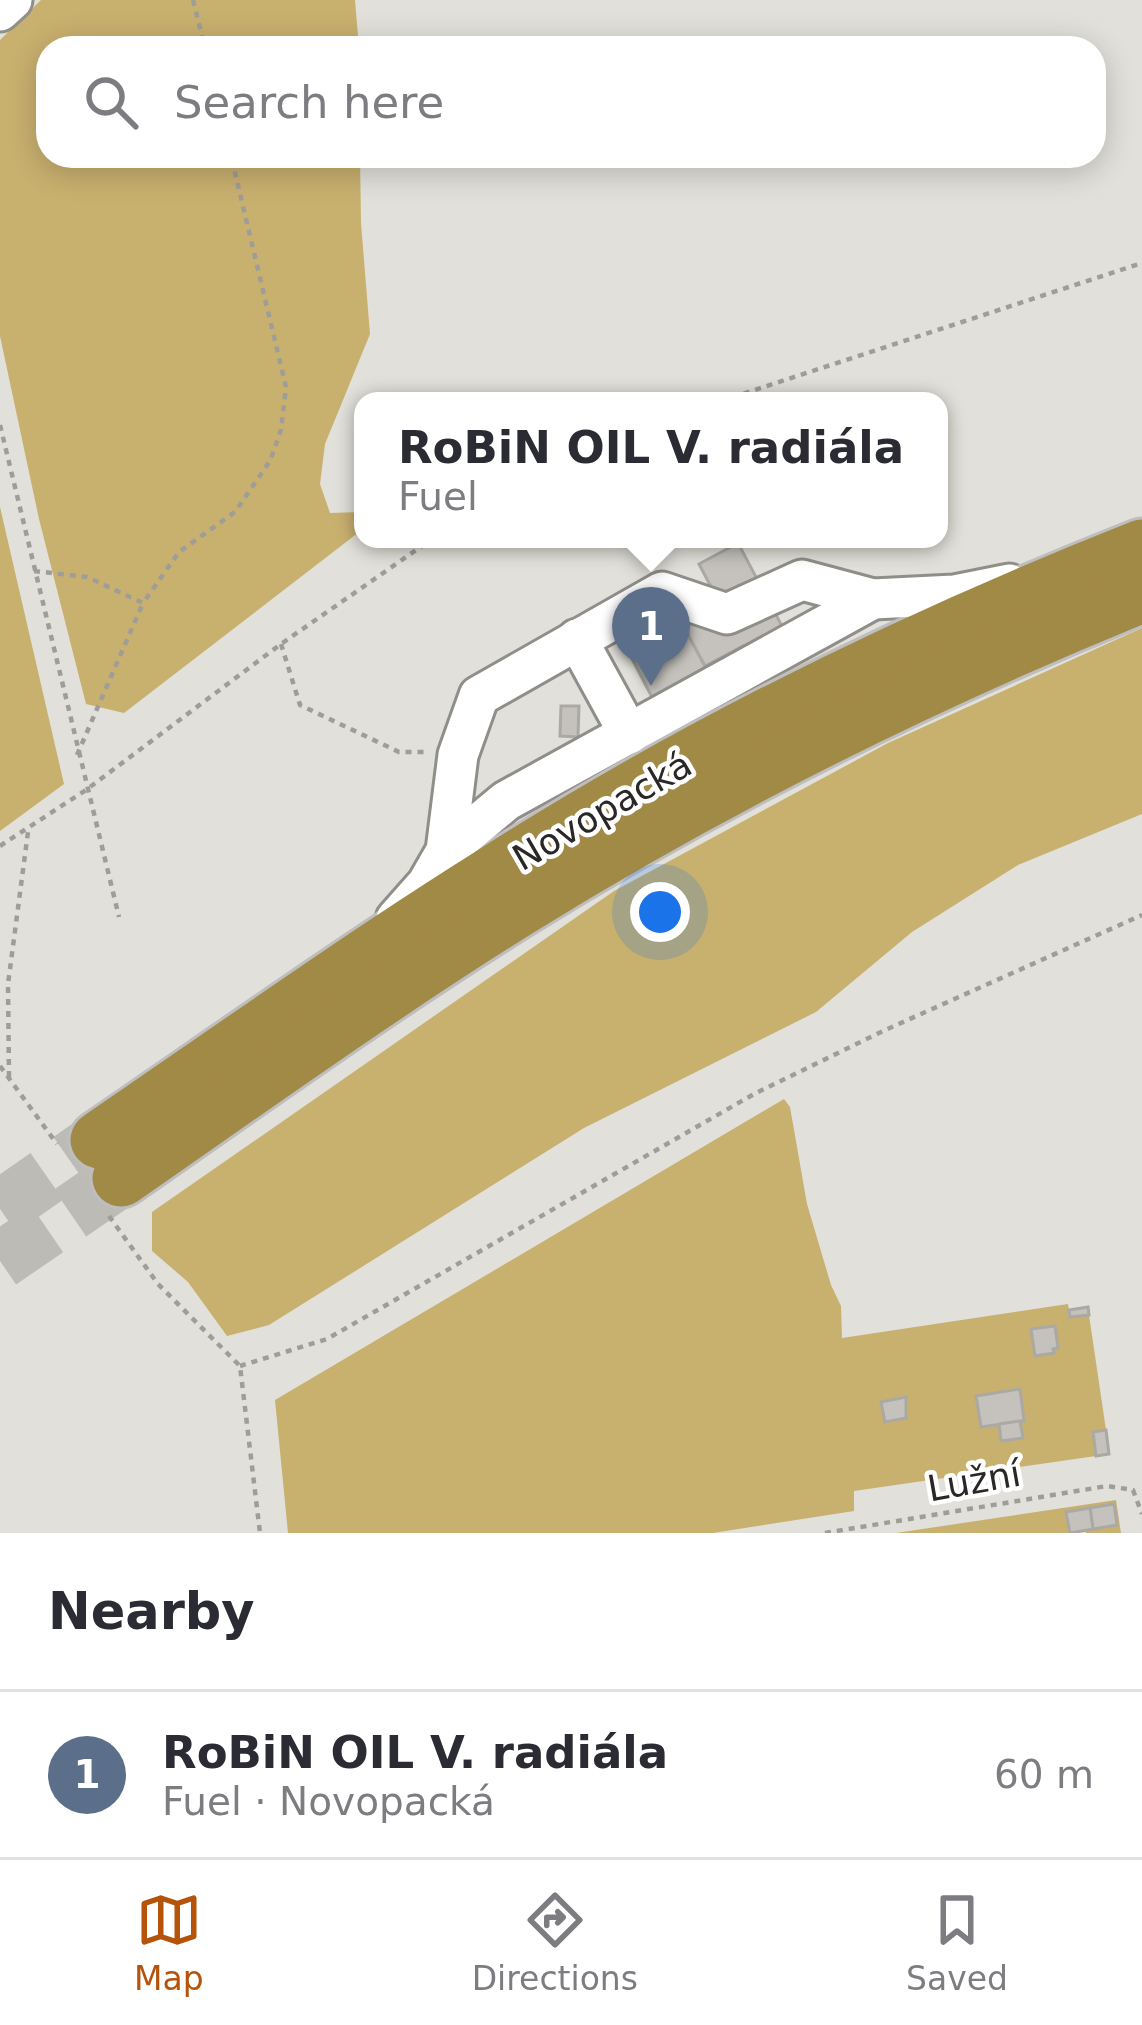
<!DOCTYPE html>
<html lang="en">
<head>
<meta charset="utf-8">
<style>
  :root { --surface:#fff; --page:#f2f2f3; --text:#2b2b33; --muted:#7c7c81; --line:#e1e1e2; --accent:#b45309 }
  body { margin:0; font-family:"DejaVu Sans",sans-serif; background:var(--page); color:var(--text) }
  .you { position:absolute; left:660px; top:912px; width:42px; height:42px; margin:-30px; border:9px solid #fff; border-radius:50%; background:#1a73e8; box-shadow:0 0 0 18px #1a73e833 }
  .badge { display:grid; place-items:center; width:78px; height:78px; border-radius:50%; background:var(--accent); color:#fff; font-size:39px; font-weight:700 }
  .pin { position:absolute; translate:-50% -99px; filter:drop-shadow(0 3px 6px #0008) }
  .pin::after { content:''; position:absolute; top:63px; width:42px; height:36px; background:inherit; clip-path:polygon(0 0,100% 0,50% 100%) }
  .popup { position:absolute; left:354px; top:392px; width:594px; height:156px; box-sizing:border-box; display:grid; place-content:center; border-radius:24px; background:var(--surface); filter:drop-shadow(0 3px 9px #0005); font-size:39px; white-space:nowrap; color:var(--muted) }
  .popup b { font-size:45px; color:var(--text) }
  .popup::after { content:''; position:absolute; left:50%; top:100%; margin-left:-24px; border:24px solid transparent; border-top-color:var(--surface) }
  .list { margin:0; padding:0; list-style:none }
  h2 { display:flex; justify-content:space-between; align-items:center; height:156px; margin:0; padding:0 48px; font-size:51px }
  h2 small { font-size:39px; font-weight:400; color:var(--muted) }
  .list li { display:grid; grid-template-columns:78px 1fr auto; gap:36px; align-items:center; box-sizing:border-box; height:168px; padding:0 48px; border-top:3px solid var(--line) }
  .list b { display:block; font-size:45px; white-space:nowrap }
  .list p { margin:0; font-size:39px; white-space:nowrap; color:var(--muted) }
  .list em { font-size:39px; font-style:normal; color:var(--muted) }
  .icon { flex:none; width:66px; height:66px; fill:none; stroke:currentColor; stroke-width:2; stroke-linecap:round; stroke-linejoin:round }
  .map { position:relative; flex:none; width:1142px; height:1533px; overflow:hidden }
  .search { position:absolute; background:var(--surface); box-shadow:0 6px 30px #0003; left:36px; right:36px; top:36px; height:132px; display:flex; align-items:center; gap:30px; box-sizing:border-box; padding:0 42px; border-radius:36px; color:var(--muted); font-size:45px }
  .sheet { height:324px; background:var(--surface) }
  nav { display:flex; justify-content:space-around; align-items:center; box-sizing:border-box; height:168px; border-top:3px solid var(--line); background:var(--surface); font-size:33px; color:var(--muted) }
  nav a { display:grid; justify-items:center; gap:6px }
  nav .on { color:var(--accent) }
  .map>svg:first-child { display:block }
  .green { fill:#c8b06f; fill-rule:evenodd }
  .building { fill:#c5c2bd; stroke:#aba9a3; stroke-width:3 }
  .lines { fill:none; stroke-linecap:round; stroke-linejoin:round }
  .highway-tunnel { stroke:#bdbbb6; stroke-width:57; stroke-dasharray:57 28; stroke-linecap:butt }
  .minor-casing { stroke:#908e88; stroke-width:45 }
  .highway-casing { stroke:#bfbebe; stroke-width:63 }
  .path { stroke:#9f9d98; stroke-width:4.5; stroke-dasharray:6 6; stroke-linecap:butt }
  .minor { stroke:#fff; stroke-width:39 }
  .highway { stroke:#a18946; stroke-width:57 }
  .labels { text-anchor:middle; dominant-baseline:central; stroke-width:9; stroke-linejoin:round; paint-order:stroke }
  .street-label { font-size:36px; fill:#292826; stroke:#fff }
</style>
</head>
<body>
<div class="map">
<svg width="1142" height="1533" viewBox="0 0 1142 1533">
  <rect width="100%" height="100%" fill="#e2e0da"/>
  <!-- green -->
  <g class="green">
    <polygon points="41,0 355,0 359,48 48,48 48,156 360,156 361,223 370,334 325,444 320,484 330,513 363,512 363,529 124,713 86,704 39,519 0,336 0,40"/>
    <polygon points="0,507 64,784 0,831"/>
    <polygon points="1142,628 1142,814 1018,865 912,932 816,1012 584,1128 269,1325 227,1336 188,1282 152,1251 152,1212 614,891 888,743"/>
    <path d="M784,1099L790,1107L807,1204L831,1285L841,1306L842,1338L1068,1304L1070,1317L1089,1315L1106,1430L1093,1432L1096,1456L854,1491V1511L713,1533H288L275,1400ZM1019,1390L1022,1438L1002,1441L999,1424L981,1427L976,1396Z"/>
    <polygon points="1116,1500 1121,1533 1086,1533 1086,1530 1117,1525 1113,1504 1067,1511 1070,1533 896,1533"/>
  </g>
  <!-- building -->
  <g class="building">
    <polygon points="738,543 793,647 754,668 743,646 705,666 681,622 719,602 699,564"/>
    <polygon points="660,604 670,623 679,618 709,674 655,703 616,628"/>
    <polygon points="561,706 579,706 578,737 560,736"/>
    <polygon points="1088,1307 1089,1315 1070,1317 1069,1310"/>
    <polygon points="1055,1326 1058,1348 1053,1349 1054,1353 1035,1356 1031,1329"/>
    <polygon points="1020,1389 1024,1421 981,1427 976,1396"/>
    <polygon points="906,1397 906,1418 885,1422 881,1402"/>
    <polygon points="1020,1421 1023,1438 1001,1441 999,1424"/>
    <polygon points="1106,1430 1109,1454 1096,1456 1093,1432"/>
    <polygon points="1114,1504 1117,1525 1093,1529 1090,1508"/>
    <polygon points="1090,1508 1093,1529 1070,1533 1066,1512"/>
  </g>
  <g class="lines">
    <!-- highway-tunnel -->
    <g class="highway-tunnel">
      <polyline points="0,1209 99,1140"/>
      <polyline points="0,1261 121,1178"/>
    </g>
    <!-- minor casing -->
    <g class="minor-casing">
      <g id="minor">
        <polyline points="0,11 12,0"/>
        <polyline points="577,639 629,734"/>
        <polyline points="446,851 506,801 873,599"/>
        <polyline points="396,919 427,884 446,851 458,755 479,696 662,592 727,614 802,580 873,599 954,595 1009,584"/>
      </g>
    </g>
    <!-- highway casing -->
    <g class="highway-casing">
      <g id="highway">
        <path d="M99,1140C229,1051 358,959 492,875C696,744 917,637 1142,548"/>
        <path d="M121,1178C252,1087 383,993 519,908C717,785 926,682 1142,594"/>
      </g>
    </g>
    <!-- path -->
    <g class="path">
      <polyline points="193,0 205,48"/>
      <polyline points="721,401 1142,263"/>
      <polyline points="0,425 119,917"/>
      <polyline points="34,571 87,577 143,603 179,552 235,512 270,461 281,430 286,387 231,156"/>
      <polyline points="281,644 300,705 399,752 424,752"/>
      <polyline points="77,755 143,603"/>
      <polyline points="0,846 86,790 281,644 432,539"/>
      <polyline points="0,1066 57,1144"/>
      <polyline points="9,1077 8,984 28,832"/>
      <polyline points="109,1216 158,1284 240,1366 260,1533"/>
      <polyline points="240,1366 327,1339 754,1094 883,1031 1142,915"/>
      <polyline points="825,1533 1107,1486 1133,1490 1142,1514"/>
    </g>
    <!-- minor -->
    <use href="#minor" class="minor"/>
    <!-- highway -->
    <use href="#highway" class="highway"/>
  </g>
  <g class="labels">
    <!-- street labels -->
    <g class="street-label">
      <text transform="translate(602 811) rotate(-30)">Novopacká</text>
      <text transform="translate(974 1481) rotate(-10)">Lužní</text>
    </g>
  </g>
</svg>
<div class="you"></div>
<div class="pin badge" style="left:651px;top:686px;background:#5c6f8a">1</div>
<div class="popup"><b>RoBiN OIL V. radiála</b>Fuel</div>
<div class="search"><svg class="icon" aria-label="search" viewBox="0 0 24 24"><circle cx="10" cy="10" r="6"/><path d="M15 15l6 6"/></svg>Search here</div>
</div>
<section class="sheet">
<h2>Nearby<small></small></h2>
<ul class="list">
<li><span class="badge" style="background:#5c6f8a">1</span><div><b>RoBiN OIL V. radiála</b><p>Fuel · Novopacká</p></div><em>60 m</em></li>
</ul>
</section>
<nav>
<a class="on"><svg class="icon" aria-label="map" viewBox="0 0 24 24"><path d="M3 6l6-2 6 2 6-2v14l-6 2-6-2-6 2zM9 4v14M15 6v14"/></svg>Map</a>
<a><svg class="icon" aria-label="directions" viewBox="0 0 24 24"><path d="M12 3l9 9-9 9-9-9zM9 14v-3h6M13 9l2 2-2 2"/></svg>Directions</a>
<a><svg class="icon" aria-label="saved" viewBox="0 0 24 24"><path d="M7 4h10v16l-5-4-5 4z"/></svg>Saved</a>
</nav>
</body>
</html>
